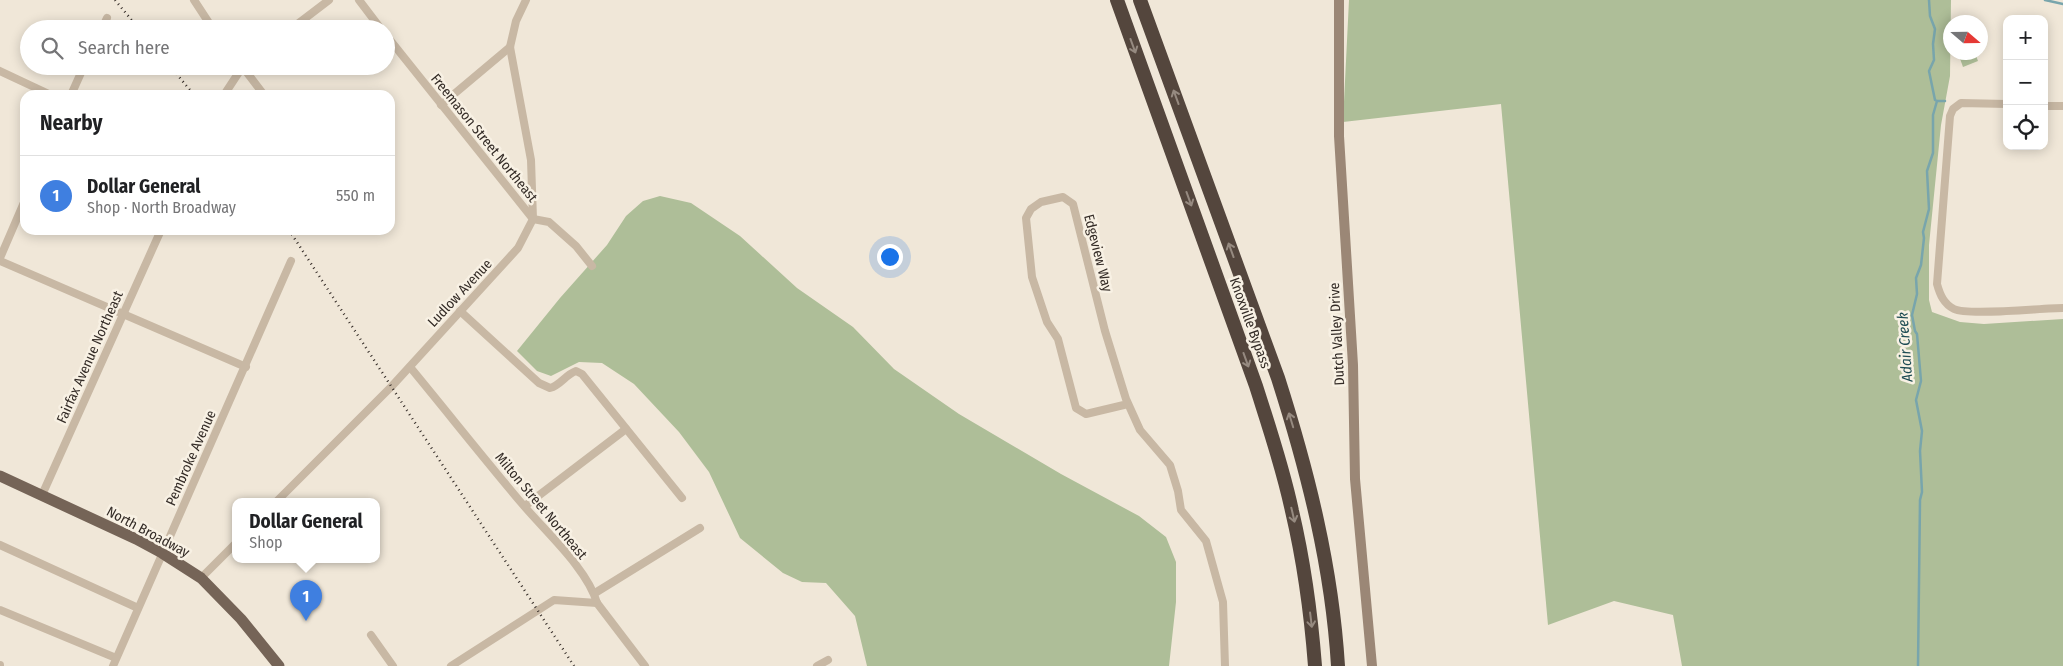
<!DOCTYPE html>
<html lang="en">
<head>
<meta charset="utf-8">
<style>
  :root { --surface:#fff; --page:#f6f6f6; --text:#202124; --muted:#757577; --line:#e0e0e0; --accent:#b45309 }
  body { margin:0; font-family:"Fira Sans Condensed",sans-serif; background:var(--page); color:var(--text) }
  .controls { position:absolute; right:15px; top:15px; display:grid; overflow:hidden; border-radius:10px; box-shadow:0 2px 12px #0003 }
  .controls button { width:45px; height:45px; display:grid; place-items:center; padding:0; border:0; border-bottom:1px solid var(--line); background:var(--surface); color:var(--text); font:25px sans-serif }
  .compass { position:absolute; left:1943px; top:15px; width:45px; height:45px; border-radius:50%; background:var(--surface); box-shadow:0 2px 12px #0003; rotate:110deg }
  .you { position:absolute; left:889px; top:256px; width:18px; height:18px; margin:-12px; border:4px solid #fff; border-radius:50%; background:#1a73e8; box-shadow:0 0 0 8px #1a73e833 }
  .badge { display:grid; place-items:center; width:32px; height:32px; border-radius:50%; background:var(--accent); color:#fff; font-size:16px; font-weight:700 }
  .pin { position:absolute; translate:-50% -41px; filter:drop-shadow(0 1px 2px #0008) }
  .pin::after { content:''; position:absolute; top:26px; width:18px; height:15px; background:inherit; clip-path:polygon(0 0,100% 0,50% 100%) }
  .popup { position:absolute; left:232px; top:498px; width:148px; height:65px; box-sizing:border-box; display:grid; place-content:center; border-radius:10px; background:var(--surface); filter:drop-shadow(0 1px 4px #0005); font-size:16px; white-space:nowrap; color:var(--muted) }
  .popup b { font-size:19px; color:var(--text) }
  .popup::after { content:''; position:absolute; left:50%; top:100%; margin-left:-10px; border:10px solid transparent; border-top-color:var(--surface) }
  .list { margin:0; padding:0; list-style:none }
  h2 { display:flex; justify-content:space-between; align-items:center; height:65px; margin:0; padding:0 20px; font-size:21px }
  h2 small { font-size:16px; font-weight:400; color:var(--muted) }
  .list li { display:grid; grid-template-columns:32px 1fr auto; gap:15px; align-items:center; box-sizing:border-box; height:80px; padding:0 20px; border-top:1px solid var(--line) }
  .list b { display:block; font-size:19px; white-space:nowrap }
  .list p { margin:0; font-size:16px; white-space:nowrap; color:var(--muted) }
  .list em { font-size:16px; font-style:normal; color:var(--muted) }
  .icon { flex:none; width:28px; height:28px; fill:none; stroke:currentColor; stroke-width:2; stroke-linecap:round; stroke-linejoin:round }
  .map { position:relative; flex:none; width:2063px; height:666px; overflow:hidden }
  .search { position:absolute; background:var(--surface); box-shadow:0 2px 12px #0003; left:20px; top:20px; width:375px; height:55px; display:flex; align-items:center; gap:12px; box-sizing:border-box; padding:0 18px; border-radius:28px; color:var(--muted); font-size:19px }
  .panel { position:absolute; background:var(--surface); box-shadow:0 2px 12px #0003; left:20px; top:90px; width:375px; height:145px; border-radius:15px }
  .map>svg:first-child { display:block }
  .green { fill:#aebe98 }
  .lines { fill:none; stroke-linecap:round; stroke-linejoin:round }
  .stream { stroke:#78a5ac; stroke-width:2.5 }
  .street { stroke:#c8b8a4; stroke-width:8 }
  .secondary { stroke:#9b8776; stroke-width:10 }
  .primary { stroke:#756457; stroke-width:11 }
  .highway { stroke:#54463d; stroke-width:14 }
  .rail { stroke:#332b26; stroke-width:2.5; stroke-dasharray:1 4; stroke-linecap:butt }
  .oneway { stroke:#968a80 }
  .labels { text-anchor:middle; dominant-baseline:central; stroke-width:5; stroke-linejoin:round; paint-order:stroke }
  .street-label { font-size:14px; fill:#332b26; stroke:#f8f1e4 }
  .water-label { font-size:15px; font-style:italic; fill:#1d4b53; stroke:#f8f1e4 }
</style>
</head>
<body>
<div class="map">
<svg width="2063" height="666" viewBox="0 0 2063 666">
  <rect width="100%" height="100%" fill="#f0e7d8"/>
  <!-- green -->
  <g class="green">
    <polygon points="1349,0 1951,0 1950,76 1941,125 1929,245 1929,300 1932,312 1960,322 1984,324 2063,319 2063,666 1682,666 1673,615 1614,601 1548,625 1501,104 1343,122"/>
    <polygon points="1958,53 1975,53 1978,61 1963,67"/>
    <polygon points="660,196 691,203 740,236 797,288 853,327 894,369 959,414 1061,474 1139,516 1166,537 1176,562 1176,602 1169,666 867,666 855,616 826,583 802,582 783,573 740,538 709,472 679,432 634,384 602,363 579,362 551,376 537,371 517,351 560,298 607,245 626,216 643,201"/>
  </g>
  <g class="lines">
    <!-- stream -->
    <g class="stream">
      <polyline points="2045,0 2063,4"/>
      <polyline points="1937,101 1945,101"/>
      <polyline points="1918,666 1920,500 1922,492 1920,451 1922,431 1916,400 1921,381 1917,334 1915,331 1912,315 1917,294 1916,278 1921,265 1924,238 1923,232 1929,209 1927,171 1933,153 1933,115 1937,101 1935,100 1929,71 1934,60 1933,44 1935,29 1930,16 1929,0"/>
    </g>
    <!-- street -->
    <g class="street">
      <polyline points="194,0 213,29"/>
      <polyline points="359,0 381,29"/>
      <polyline points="102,29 107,18"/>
      <polyline points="291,29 329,0"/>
      <polyline points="386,35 533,219 549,222 576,246 592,266"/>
      <polyline points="242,66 264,95"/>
      <polyline points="0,71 51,95"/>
      <polyline points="71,95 84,66"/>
      <polyline points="224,95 243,66"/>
      <path d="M2007,104L1961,103L1953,109L1950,116L1937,284C1940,295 1944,304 1954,309C1969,316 2042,308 2063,308"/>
      <polyline points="441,105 510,47"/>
      <polyline points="2044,106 2063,106"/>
      <polyline points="0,258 25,200"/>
      <polyline points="0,261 246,367"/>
      <path d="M460,311L539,383L550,388C561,385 565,375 576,371L582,374L682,498"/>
      <path d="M410,367C448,413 485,460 524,506C547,533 588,570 597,603L645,666"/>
      <polyline points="1128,404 1086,414 1076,408 1058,339 1047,322 1032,277 1026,218 1031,209 1041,202 1063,197 1073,204 1105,331 1126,399 1140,430 1170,465 1178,491 1181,510 1206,541 1223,602 1225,666"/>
      <polyline points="42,495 161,230"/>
      <polyline points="276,502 392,386 518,248 533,219 531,160 510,47 516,21 526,0"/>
      <polyline points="525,506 626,429"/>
      <polyline points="0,545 138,608"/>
      <polyline points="201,578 236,543"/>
      <polyline points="595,593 700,528"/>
      <polyline points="0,610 116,658"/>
      <polyline points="371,635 393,666"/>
      <polyline points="0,665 0,666"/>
      <polyline points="113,666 291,261"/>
      <polyline points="451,666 554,600 597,603"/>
      <polyline points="817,666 828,660"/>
    </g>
    <!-- secondary -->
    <polyline class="secondary" points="1339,0 1339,136 1353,365 1355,479 1372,666"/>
    <!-- primary -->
    <polyline class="primary" points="0,476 136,539 162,553 201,578 241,619 279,666"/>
    <!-- highway -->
    <g class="highway">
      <path d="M1117,0L1256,386C1269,427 1283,468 1292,511C1304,562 1311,614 1315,666"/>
      <path d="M1140,0L1278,378C1308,472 1332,567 1338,666"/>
    </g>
    <!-- rail -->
    <g class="rail">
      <polyline points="115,0 139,29"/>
      <polyline points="170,66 194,95"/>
      <polyline points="289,230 574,666"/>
    </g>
  </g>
  <!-- one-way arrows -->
  <defs><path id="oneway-shaft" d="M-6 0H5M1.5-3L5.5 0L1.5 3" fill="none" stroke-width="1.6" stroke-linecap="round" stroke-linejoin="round" transform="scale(1.25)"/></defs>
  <g class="oneway">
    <use href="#oneway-shaft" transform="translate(1133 46) rotate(70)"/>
    <use href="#oneway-shaft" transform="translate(1176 97) rotate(-110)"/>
    <use href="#oneway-shaft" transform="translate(1189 199) rotate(70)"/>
    <use href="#oneway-shaft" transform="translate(1231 250) rotate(-110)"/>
    <use href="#oneway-shaft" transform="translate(1246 360) rotate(70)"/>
    <use href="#oneway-shaft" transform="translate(1291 420) rotate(-107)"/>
    <use href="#oneway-shaft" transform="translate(1293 515) rotate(77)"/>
    <use href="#oneway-shaft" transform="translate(1311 620) rotate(83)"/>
  </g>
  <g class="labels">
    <!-- street labels -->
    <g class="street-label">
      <text transform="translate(484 138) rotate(51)">Freemason Street Northeast</text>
      <text transform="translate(1098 253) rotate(76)">Edgeview Way</text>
      <text transform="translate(460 293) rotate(-47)">Ludlow Avenue</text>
      <text transform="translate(1250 323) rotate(70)">Knoxville Bypass</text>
      <text transform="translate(1337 334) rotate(-93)">Dutch Valley Drive</text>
      <text transform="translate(90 357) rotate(-66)">Fairfax Avenue Northeast</text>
      <text transform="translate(191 458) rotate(-66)">Pembroke Avenue</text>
      <text transform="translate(541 506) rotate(50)">Milton Street Northeast</text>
      <text transform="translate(148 532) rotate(28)">North Broadway</text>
    </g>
    <!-- water labels -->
    <g class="water-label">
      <text transform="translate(1905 347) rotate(-94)">Adair Creek</text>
    </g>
  </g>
</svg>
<div class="controls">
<button>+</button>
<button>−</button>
<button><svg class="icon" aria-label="locate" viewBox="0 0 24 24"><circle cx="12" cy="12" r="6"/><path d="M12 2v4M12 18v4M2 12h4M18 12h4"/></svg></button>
</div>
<svg class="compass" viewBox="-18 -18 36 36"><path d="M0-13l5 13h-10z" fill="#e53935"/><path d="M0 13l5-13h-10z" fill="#757577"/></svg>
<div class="you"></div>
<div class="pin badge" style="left:306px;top:621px;background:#3f7fe0">1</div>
<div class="popup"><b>Dollar General</b>Shop</div>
<div class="search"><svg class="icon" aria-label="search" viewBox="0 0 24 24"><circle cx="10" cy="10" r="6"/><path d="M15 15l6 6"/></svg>Search here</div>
<section class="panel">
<h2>Nearby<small></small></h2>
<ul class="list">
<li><span class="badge" style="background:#3f7fe0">1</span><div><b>Dollar General</b><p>Shop · North Broadway</p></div><em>550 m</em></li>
</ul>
</section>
</div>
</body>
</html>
